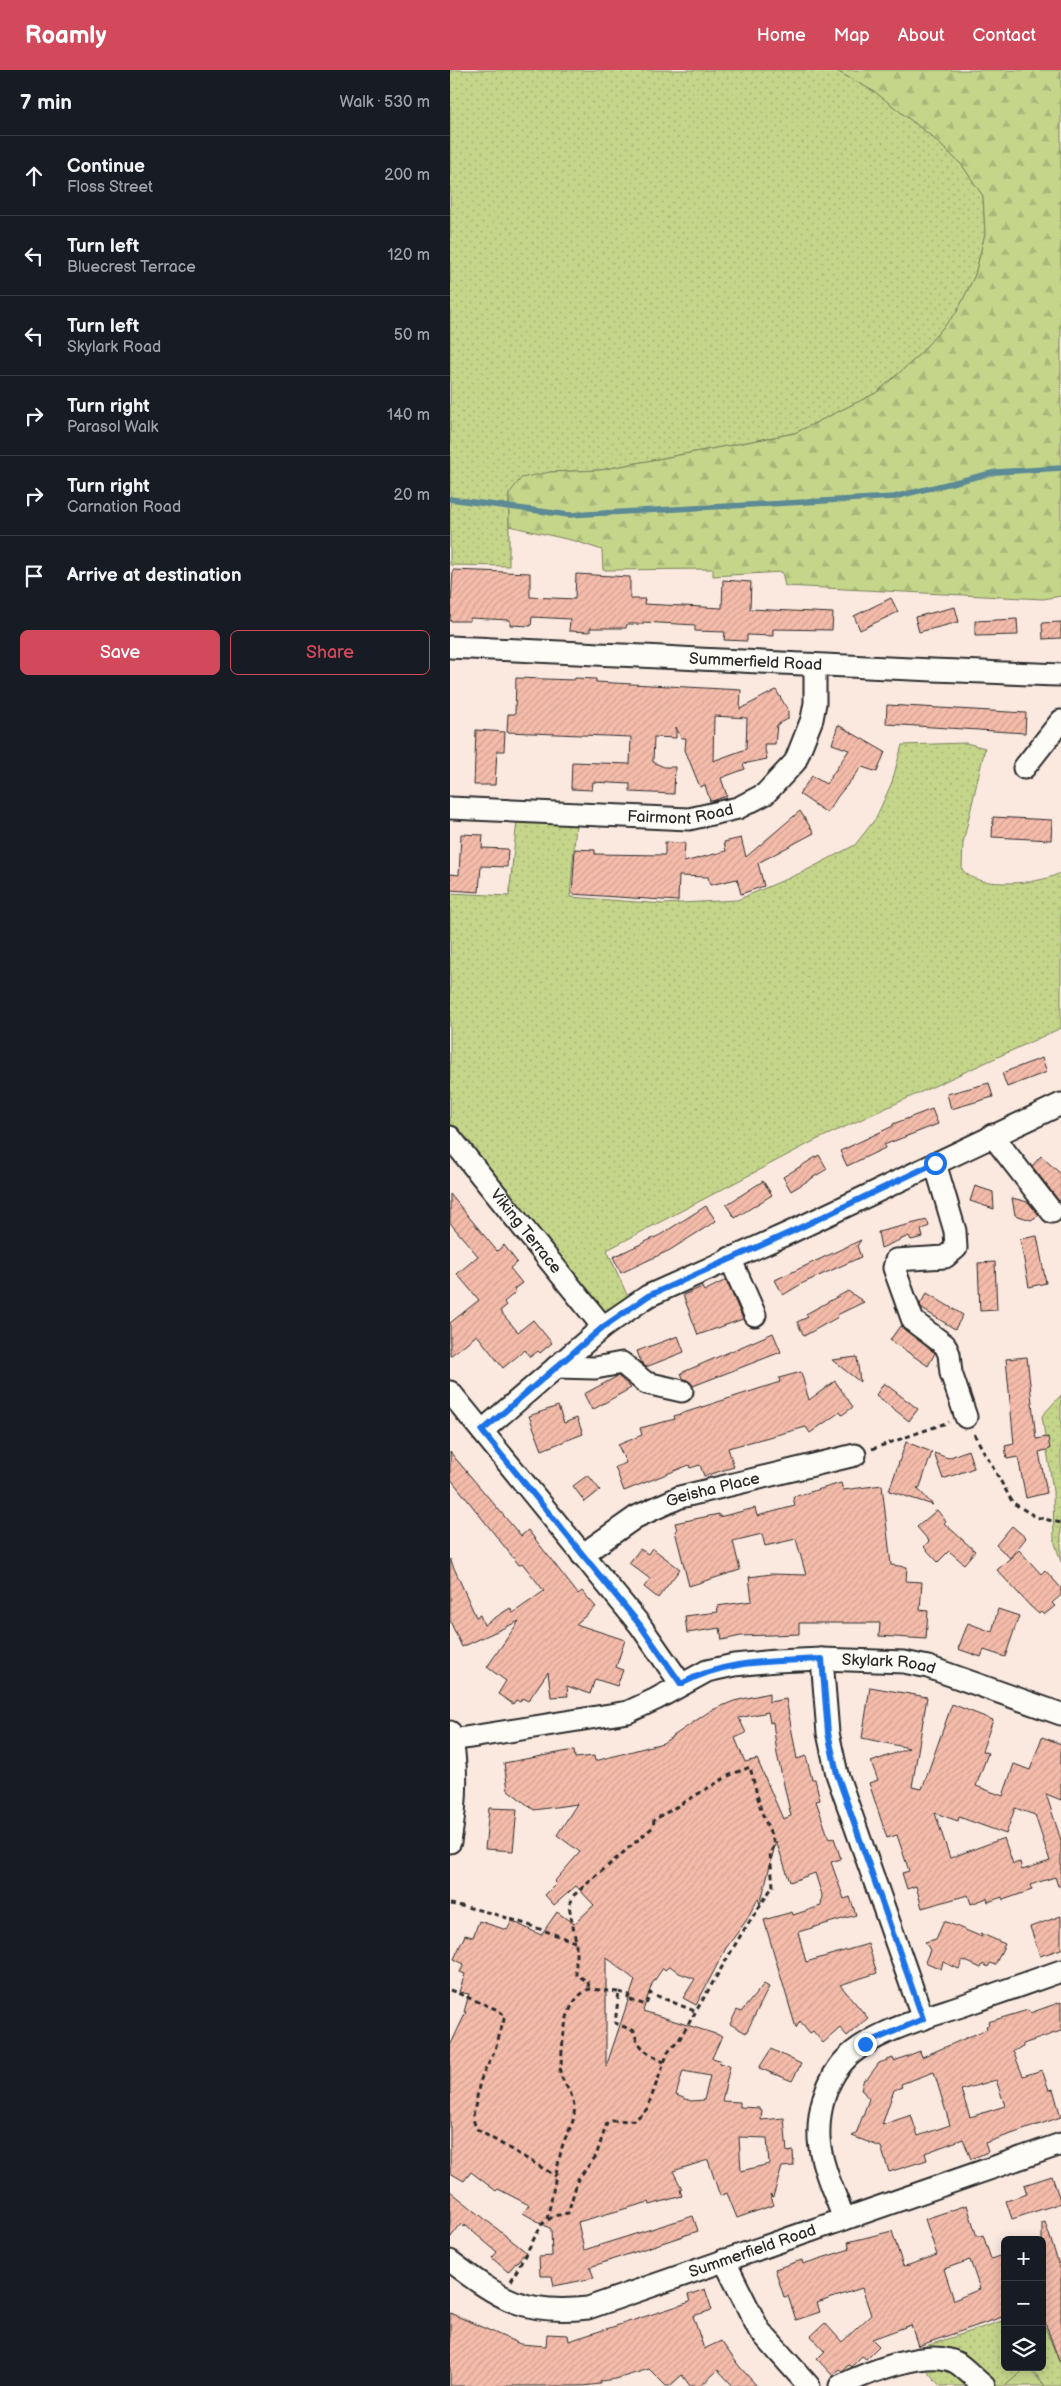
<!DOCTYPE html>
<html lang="en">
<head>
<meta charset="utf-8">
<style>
  :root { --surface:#171b24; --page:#20242c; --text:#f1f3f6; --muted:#9ea1a6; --line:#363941; --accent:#d1495b }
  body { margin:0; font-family:"Balsamiq Sans",sans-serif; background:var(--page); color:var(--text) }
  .controls { position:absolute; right:15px; bottom:15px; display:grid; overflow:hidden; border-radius:8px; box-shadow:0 2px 12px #0003 }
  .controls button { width:45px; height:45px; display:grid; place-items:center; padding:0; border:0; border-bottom:1px solid var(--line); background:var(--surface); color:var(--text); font:25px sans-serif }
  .stop { position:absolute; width:15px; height:15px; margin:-11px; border:4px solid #1a73e8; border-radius:50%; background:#fff }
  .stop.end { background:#1a73e8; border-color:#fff; box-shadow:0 1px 5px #0008 }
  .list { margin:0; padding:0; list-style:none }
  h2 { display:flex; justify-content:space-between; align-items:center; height:65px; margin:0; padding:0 20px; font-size:21px }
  h2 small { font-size:16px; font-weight:400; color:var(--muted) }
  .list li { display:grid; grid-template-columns:32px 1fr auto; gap:15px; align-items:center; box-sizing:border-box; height:80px; padding:0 20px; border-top:1px solid var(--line) }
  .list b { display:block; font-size:19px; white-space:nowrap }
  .list p { margin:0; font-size:16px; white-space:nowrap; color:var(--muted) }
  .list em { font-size:16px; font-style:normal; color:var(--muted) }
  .actions { display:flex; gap:10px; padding:15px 20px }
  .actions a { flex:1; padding:11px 0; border:1px solid var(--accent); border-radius:8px; text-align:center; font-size:18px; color:var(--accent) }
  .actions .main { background:var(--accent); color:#fff }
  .icon { flex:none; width:28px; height:28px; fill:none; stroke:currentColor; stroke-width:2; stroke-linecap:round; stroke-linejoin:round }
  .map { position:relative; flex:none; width:611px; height:2316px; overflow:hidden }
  header { display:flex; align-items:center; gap:30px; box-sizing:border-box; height:70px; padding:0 25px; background:var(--accent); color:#fff }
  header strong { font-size:24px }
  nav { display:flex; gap:28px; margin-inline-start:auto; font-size:18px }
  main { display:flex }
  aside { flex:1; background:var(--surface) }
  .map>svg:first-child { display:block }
  .grass { fill:url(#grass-dots); stroke:#78805b }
  .forest { fill:url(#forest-firs); stroke:#78805b }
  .pitch { fill:#c5d68b; stroke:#78805b }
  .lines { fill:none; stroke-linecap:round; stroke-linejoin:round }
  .stream { stroke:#5c8a95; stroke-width:5.5 }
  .building { fill:url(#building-hatch); stroke:#2b2b2b; fill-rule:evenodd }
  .minor-casing { stroke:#2b2b2b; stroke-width:25 }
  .path { stroke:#2b2b2b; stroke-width:3; stroke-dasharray:5 4; stroke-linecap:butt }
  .minor { stroke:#fdfcf7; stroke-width:21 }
  .route { stroke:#1a73e8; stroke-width:6 }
  .labels { text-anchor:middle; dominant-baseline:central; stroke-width:4; stroke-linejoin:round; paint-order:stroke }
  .street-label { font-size:16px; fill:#2b2b2b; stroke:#fdfcf7 }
</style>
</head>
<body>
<header>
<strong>Roamly</strong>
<nav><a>Home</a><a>Map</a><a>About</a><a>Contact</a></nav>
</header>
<main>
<aside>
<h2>7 min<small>Walk · 530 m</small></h2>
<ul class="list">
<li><svg class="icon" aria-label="ahead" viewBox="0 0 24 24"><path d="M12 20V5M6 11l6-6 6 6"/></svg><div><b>Continue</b><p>Floss Street</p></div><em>200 m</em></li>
<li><svg class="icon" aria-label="left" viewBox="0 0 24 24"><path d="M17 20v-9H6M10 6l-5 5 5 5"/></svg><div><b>Turn left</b><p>Bluecrest Terrace</p></div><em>120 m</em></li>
<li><svg class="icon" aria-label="left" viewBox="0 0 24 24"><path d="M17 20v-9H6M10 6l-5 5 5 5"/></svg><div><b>Turn left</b><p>Skylark Road</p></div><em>50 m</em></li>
<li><svg class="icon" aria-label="right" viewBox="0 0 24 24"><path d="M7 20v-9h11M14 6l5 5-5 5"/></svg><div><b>Turn right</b><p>Parasol Walk</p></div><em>140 m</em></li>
<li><svg class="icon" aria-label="right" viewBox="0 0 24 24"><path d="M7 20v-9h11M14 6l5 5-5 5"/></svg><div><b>Turn right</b><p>Carnation Road</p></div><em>20 m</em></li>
<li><svg class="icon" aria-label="arrive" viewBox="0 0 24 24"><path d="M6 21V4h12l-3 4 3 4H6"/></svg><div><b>Arrive at destination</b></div></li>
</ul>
<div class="actions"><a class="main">Save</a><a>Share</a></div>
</aside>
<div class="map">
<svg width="611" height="2316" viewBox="0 0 611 2316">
  <defs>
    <pattern id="grass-dots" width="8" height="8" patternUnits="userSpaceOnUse" patternTransform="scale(1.25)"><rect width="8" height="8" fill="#c5d68b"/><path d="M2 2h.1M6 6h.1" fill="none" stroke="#a9b878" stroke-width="1.8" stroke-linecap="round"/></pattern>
    <pattern id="forest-firs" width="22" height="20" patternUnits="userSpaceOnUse" patternTransform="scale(1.25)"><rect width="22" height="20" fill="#c5d68b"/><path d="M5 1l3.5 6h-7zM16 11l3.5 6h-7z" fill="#a9b878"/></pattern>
    <pattern id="building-hatch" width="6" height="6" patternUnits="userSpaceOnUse" patternTransform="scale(1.25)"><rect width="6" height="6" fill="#f5bcab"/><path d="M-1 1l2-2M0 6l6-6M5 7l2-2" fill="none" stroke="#d2a293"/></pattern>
  </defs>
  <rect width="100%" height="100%" fill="#fbe9e0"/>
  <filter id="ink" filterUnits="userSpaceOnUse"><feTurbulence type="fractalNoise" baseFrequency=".02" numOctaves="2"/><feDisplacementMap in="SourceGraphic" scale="10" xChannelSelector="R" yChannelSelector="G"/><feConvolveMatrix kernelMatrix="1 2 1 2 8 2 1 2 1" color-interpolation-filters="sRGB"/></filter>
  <g filter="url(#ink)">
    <!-- grass -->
    <g class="grass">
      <polygon points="0,0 385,0 425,22 481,66 512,95 533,126 535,164 525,205 507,242 464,290 426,323 345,363 150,400 100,402 59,424 59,496 0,495"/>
      <path d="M516,673L535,678L513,773L512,799C514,802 518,805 521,807C539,817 595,814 611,802V958L364,1071L157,1180L181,1234L153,1256L0,1065V823L59,826L67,750L126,755L120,827L213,834L287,830L353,802L405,775L426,748L442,712L452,675Z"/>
      <polygon points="611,1325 611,1492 604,1470 603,1421 592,1346"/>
      <polygon points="555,2250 555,2297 577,2297 555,2316 490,2316 474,2297 470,2278"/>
      <polygon points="592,2250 611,2296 611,2316 595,2316 580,2297 592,2297"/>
    </g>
    <!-- forest -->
    <polygon class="forest" points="385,0 611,0 611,526 593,529 335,516 332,502 263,506 263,499 153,500 152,480 125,471 59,456 59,424 71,408 100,402 150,400 345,363 426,323 464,290 507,242 525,205 535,164 533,126 512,95 481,66 425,22"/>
    <!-- pitch -->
    <polygon class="pitch" points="577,2297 595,2316 555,2316"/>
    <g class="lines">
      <!-- stream -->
      <polyline class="stream" points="0,429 119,445 444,427 546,402 611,398"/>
    </g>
    <!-- building -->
    <g class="building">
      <polygon points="3,500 80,503 80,527 125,529 126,504 180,507 180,529 195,529 194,534 272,538 273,510 301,512 300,539 383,543 382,560 323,559 323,566 297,565 297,571 274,570 275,562 245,561 245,555 193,552 193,554 177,554 176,558 140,558 140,562 119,561 120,549 82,547 81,556 60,555 60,550 20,548 20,551 0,551"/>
      <polygon points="441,528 448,542 410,560 404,546"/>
      <polygon points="505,537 509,552 469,562 465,547"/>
      <polygon points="567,549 568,565 525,566 525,551"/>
      <polygon points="611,552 611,568 593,569 592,553"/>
      <path d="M66,608L124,610L125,608L146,609V612L291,620L290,639L326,620L338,640V649L327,655L325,674H314L317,689L293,694L295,699L271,708L277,726L262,731H260L255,715L250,717L235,680L236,668H231L226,657V668L204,667L203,692L214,697H225L224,724L180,722V714L143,712L142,720L121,719L122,692L180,694L181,667L57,662L58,644H65ZM264,646L297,648L296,679L263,691Z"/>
      <polygon points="437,635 576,643 575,663 436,654"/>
      <polygon points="388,655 435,682 427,702 412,697 388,726 377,743 349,724 362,706 376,714 399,680 382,674"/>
      <polygon points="26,660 55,662 54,681 47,681 45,715 24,715"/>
      <polygon points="350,741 364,763 308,793 314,816 291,824 287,809 260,815 258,807 229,806 228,831 122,824 125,779 145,780 145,784 215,785 215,772 235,773 234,792 276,781 274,772 291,768 296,787"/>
      <polygon points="543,747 602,750 601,770 542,767"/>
      <polygon points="11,764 33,765 32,778 58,779 57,797 31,796 29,822 0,820 0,804 9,805"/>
      <polygon points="592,988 597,1002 557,1017 552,1003"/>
      <polygon points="539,1013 543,1027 501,1039 497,1024"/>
      <polygon points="482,1039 488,1054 434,1075 435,1078 397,1096 390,1081 443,1056 443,1054"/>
      <polygon points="369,1085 377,1099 341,1121 333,1107"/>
      <polygon points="591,1086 611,1104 611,1129 609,1131 582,1096"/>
      <polygon points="313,1111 322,1125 285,1148 276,1135"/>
      <polygon points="525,1116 543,1122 544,1139 520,1131"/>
      <polygon points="0,1124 47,1181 54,1175 67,1192 60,1198 72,1213 64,1219 66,1222 54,1232 56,1236 50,1241 68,1262 83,1250 102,1273 90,1283 88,1281 80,1287 75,1280 53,1298 27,1265 0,1286 0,1253 29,1230 7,1204 28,1186 0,1153"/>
      <polygon points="562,1128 578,1132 589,1145 581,1150 565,1145"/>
      <polygon points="256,1136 266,1151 220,1180 171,1203 163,1187 210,1165"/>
      <polygon points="477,1150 479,1156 471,1160 473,1167 461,1170 459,1166 431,1178 428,1162"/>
      <polygon points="587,1166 596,1213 579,1217 570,1169"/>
      <polygon points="411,1170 407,1176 411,1187 353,1213 333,1225 325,1210"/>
      <polygon points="545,1192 547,1240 530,1241 528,1193"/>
      <polygon points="276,1210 293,1249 248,1265 233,1225 252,1217 254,1221"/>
      <polygon points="398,1221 414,1232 387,1245 388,1247 354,1266 347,1252 358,1247 356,1244"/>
      <polygon points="477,1223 513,1245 505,1259 472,1239 470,1234"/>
      <polygon points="450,1256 485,1283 478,1296 440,1270"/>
      <polygon points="323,1263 331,1282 243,1316 240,1312 233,1308 231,1303"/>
      <polygon points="228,1266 234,1282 196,1297 191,1292 187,1281"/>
      <polygon points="407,1287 410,1312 382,1290"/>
      <polygon points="577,1287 586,1369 598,1367 600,1379 589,1382 597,1423 576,1428 568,1387 557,1389 555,1376 564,1374 556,1289"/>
      <polygon points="351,1302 359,1330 385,1311 403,1337 392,1345 390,1342 360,1363 356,1357 278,1378 284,1397 254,1406 250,1395 240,1398 239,1395 174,1421 165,1397 176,1393 168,1375 192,1365 190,1358 225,1349 224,1346 330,1312 329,1308"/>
      <polygon points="168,1306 181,1318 142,1340 134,1324"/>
      <polygon points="434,1313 468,1339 459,1351 426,1325"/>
      <polygon points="108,1336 114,1353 127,1348 133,1364 92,1380 79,1346"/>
      <polygon points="456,1372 482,1382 470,1417 467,1418 483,1435 439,1421"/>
      <polygon points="518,1380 524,1398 493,1409 484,1383 498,1388"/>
      <polygon points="0,1382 71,1466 78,1460 128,1524 132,1521 146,1537 126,1554 175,1570 166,1597 173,1600 167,1616 145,1609 140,1624 117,1616 118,1626 101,1627 98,1602 78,1631 72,1628 70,1632 66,1630 63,1634 48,1624 56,1611 37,1597 69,1551 12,1577 0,1551 0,1489 26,1547 30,1545 34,1555 60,1538 63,1543 94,1521 72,1493 69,1495 0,1408"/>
      <polygon points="138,1405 150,1420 135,1432 123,1416"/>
      <polygon points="391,1413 393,1420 432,1415 441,1495 457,1497 456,1511 472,1512 470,1540 478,1541 476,1569 429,1566 430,1553 349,1553 349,1564 291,1566 272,1570 270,1558 237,1563 235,1546 268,1542 267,1536 302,1531 299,1507 321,1504 356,1505 346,1469 315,1476 312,1464 283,1471 290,1500 239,1516 225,1461 227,1460 225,1453 269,1444 269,1447 305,1438 307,1446 345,1436 343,1427"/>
      <polygon points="487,1440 496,1451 494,1453 525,1481 514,1494 499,1481 488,1492 474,1477 479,1471 467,1457"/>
      <polygon points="562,1456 576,1468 560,1488 546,1475"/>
      <polygon points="202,1478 230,1499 208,1528 194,1517 200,1509 179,1493 190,1479 198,1484"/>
      <polygon points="569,1480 591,1504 595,1500 611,1518 611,1525 602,1533 605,1536 594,1545 591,1542 589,1544 580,1536 547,1500"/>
      <polygon points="548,1539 569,1546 555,1587 534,1580 531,1587 508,1579 518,1553 542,1562"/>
      <path d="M420,1617L477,1627L462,1717L472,1719L502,1634L543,1650L532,1681L538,1683L526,1716L553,1726L564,1694L580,1700L592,1667L611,1674V1730L596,1724L611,1770V1816H608L605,1807L580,1815L582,1820L553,1830L552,1827L538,1832L537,1828L521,1834L518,1825L472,1838L466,1816L457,1819L452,1803L459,1801L447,1765L437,1768L419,1713L428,1710L421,1692L459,1678L412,1668ZM565,1738L585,1745L600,1791L572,1800L570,1792L563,1794L554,1768L500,1788L485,1743L508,1751L509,1747L556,1764Z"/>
      <path d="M319,1623V1632L336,1629L347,1689L356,1686L362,1709H365L370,1730L366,1731L379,1769L384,1768L391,1789L381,1792L394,1829L400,1827L406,1845L348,1862L356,1892L418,1874L427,1903L390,1915L418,1948L397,1966L390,1958L373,1973L363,1961L360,1963L350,1951L346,1958L314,1850L342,1842L343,1845L371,1836L372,1825L365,1803L340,1812L326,1771L310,1835L308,1828L296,1851L276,1878L246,1935L233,1928L245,1909L229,1903L220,1896L215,1900L213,1898L202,1914L193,1941L272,1966L262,1988L270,1990L269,1993L280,1996L272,2031L290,2032V2037L309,2038V2040L312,2041L311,2050L334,2048L337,2082L343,2081L344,2096L332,2097L323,2127L320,2124L324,2135L287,2148L277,2123L270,2126L258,2090L223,2101L232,2119L230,2120L232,2126L200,2135L199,2132L128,2152L134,2180L243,2146L248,2161L140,2197L144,2208L104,2216L102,2206H90L89,2187L102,2186L101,2159L73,2143L79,2135L48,2119L46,2121L21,2102L14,2111L0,2103V1976L16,1942H14L19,1924L9,1922L15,1904L10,1902L14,1894L4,1889L15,1865L23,1867L29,1851L57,1860L62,1851L91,1865L107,1842L124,1854L144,1835L126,1816L104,1835L95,1825L106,1814L104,1812L130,1782L107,1765L127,1734L84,1740L58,1720L54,1693L124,1680L125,1688L144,1686L145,1691L213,1673L260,1641L284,1631ZM318,1642L320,1653L323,1652L327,1684L341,1746L333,1749L307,1689L295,1692L285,1668L296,1663L289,1648ZM156,1887L185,1910L156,1997ZM233,2001L260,2006L254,2030L241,2031L226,2025ZM289,2067L317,2068L319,2094L291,2101Z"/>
      <polygon points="39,1738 67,1739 63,1781 35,1779"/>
      <polygon points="611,1846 611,1879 590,1886 580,1857"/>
      <polygon points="494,1851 532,1867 530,1863 555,1874 545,1895 540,1893 538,1897 533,1894 531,1898 513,1890 509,1899 493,1892 491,1899 475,1892 480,1880 475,1872 486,1869"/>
      <polygon points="314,1914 319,1917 296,1963 280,1954 287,1940 291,1942"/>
      <path d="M611,1932V1961L573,1974V1977L563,1981L573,2006L592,2000L599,2020L603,2019L611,2047L535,2073L538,2082L521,2089L513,2069L475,2083L477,2090L439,2102L431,2077L402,2066L406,2064L419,2029L411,2019L414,2009H417L429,1993L443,1988L444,1991L470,1981L472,1987L537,1959L536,1956L539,1955L538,1952L578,1940L580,1943ZM484,2002L500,2055L468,2066L461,2045L432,2055L444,2020L452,2017L451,2014ZM546,2010L555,2036L520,2047L511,2020Z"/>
      <polygon points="321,1979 351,1994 342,2011 309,1998"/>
      <polygon points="602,2106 611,2133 562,2149 556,2131 577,2124 574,2115"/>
      <polygon points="0,2121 76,2182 58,2202 42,2188 47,2182 15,2155 14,2157 11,2154 0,2168"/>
      <path d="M517,2135L527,2167L533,2165L541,2189L552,2185L555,2194V2246L468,2276L461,2255L422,2269L429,2276L416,2289L412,2286L401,2297L399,2295L392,2301L389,2299L382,2305L367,2289L375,2281L361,2266L375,2253L392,2272L421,2245L412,2218L367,2233L370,2242L346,2250L338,2226L334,2227L325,2199L352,2190L353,2194L400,2179L398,2172L442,2161L453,2196L459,2195L487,2185L475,2149ZM520,2190L530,2219L504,2230L494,2199Z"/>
      <polygon points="595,2152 611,2201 611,2291 609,2291 592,2244 592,2153"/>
      <polygon points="255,2219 262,2240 243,2246 254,2279 271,2271 289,2296 307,2316 283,2316 268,2300 251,2316 240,2316 232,2305 220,2316 216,2316 199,2299 166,2309 150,2311 150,2314 133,2316 0,2316 0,2243 70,2274 96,2276 97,2264 118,2265 119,2271 240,2232 238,2225"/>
    </g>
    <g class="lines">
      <!-- minor casing -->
      <g class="minor-casing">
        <g id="minor">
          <path id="s1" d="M0,577C204,586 407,598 611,605"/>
          <polyline points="574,698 611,651"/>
          <path id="s2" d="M0,738L239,749L288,738L315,724L345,692L362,649L365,633V596"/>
          <polyline points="542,1065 602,1142"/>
          <path id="s3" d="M0,1067L153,1257"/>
          <polyline points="485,1093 505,1161 506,1178 495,1187 446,1190 444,1198 463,1251 495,1275 499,1284 501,1303 516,1347"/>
          <polyline points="280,1188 305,1245"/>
          <polyline points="106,1297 145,1298 172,1293 196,1313 232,1321"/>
          <polyline points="0,1322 190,1555 231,1614"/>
          <polyline points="32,1361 153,1257 198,1226 341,1162 611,1034"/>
          <path id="s4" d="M132,1485L186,1447L230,1427L405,1385"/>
          <polyline points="372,1589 378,1663 387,1704 473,1949"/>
          <path d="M0,1662C9,1697 6,1737 0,1772"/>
          <path id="s5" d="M2,1670L178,1642L206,1629L257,1601L284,1595L326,1591L372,1589L454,1592L478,1597L611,1644"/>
          <path d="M394,2149C385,2124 371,2096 369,2069C368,2044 374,2018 389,1997C413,1963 479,1947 517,1934C549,1923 580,1912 611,1901"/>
          <polyline points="274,2190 309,2260 359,2316"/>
          <path id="s6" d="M0,2191C50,2229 73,2245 138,2238L611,2074"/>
          <path d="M390,2316C416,2303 480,2277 507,2293C516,2299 525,2309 534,2316"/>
        </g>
      </g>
      <!-- path -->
      <g class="path">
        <polyline points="524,1364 563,1433 586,1447 611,1453"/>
        <polyline points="422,1379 499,1352"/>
        <path d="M0,1834C43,1841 85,1857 125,1872"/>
        <path d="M0,1920L48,1940L55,1946C51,1960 47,1974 42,1987C33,2005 30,2007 27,2027C25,2041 19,2047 28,2060L106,2106"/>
        <polyline points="169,1922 179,1925 177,1929 196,1935 200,1923 247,1942"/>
        <path d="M97,2149C103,2125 106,2101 112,2077C116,2063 126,2053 124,2037C123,2021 113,2015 110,2002C114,1975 110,1933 139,1919L169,1922L165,1953L184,1961C187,1977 200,1986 214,1992"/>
        <polyline points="61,2211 92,2154 104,2146 118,2143 128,2109 146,2086 157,2053 162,2051 185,2050 197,2039 218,1982 229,1970 292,1863 323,1816 320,1783 325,1775 311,1740 300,1697 280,1705 204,1750 203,1757 124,1825 119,1836 126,1872 126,1904 138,1912 139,1919"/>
      </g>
      <!-- minor -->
      <use href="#minor" class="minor"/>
    </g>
  </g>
  <g class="lines" filter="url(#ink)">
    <!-- route -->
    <path class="route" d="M415,1974L473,1949L387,1704L378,1663L372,1589C323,1592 276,1589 231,1614L190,1555L32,1361L153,1257L198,1226L341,1162L485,1093"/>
  </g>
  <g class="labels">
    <!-- street labels -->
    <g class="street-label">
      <text stroke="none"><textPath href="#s1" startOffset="306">Summerfield Road</textPath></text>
      <text stroke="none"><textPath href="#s2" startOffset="231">Fairmont Road</textPath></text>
      <text stroke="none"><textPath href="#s3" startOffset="121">Viking Terrace</textPath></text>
      <text stroke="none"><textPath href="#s4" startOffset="148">Geisha Place</textPath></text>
      <text stroke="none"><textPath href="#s5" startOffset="450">Skylark Road</textPath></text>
      <text stroke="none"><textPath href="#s6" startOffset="325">Summerfield Road</textPath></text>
    </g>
  </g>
</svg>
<div class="controls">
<button>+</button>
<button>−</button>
<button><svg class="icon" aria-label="layers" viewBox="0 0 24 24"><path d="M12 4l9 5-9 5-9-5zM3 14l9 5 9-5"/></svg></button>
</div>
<div class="stop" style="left:485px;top:1093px"></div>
<div class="stop end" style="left:415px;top:1974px"></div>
</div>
</main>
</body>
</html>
